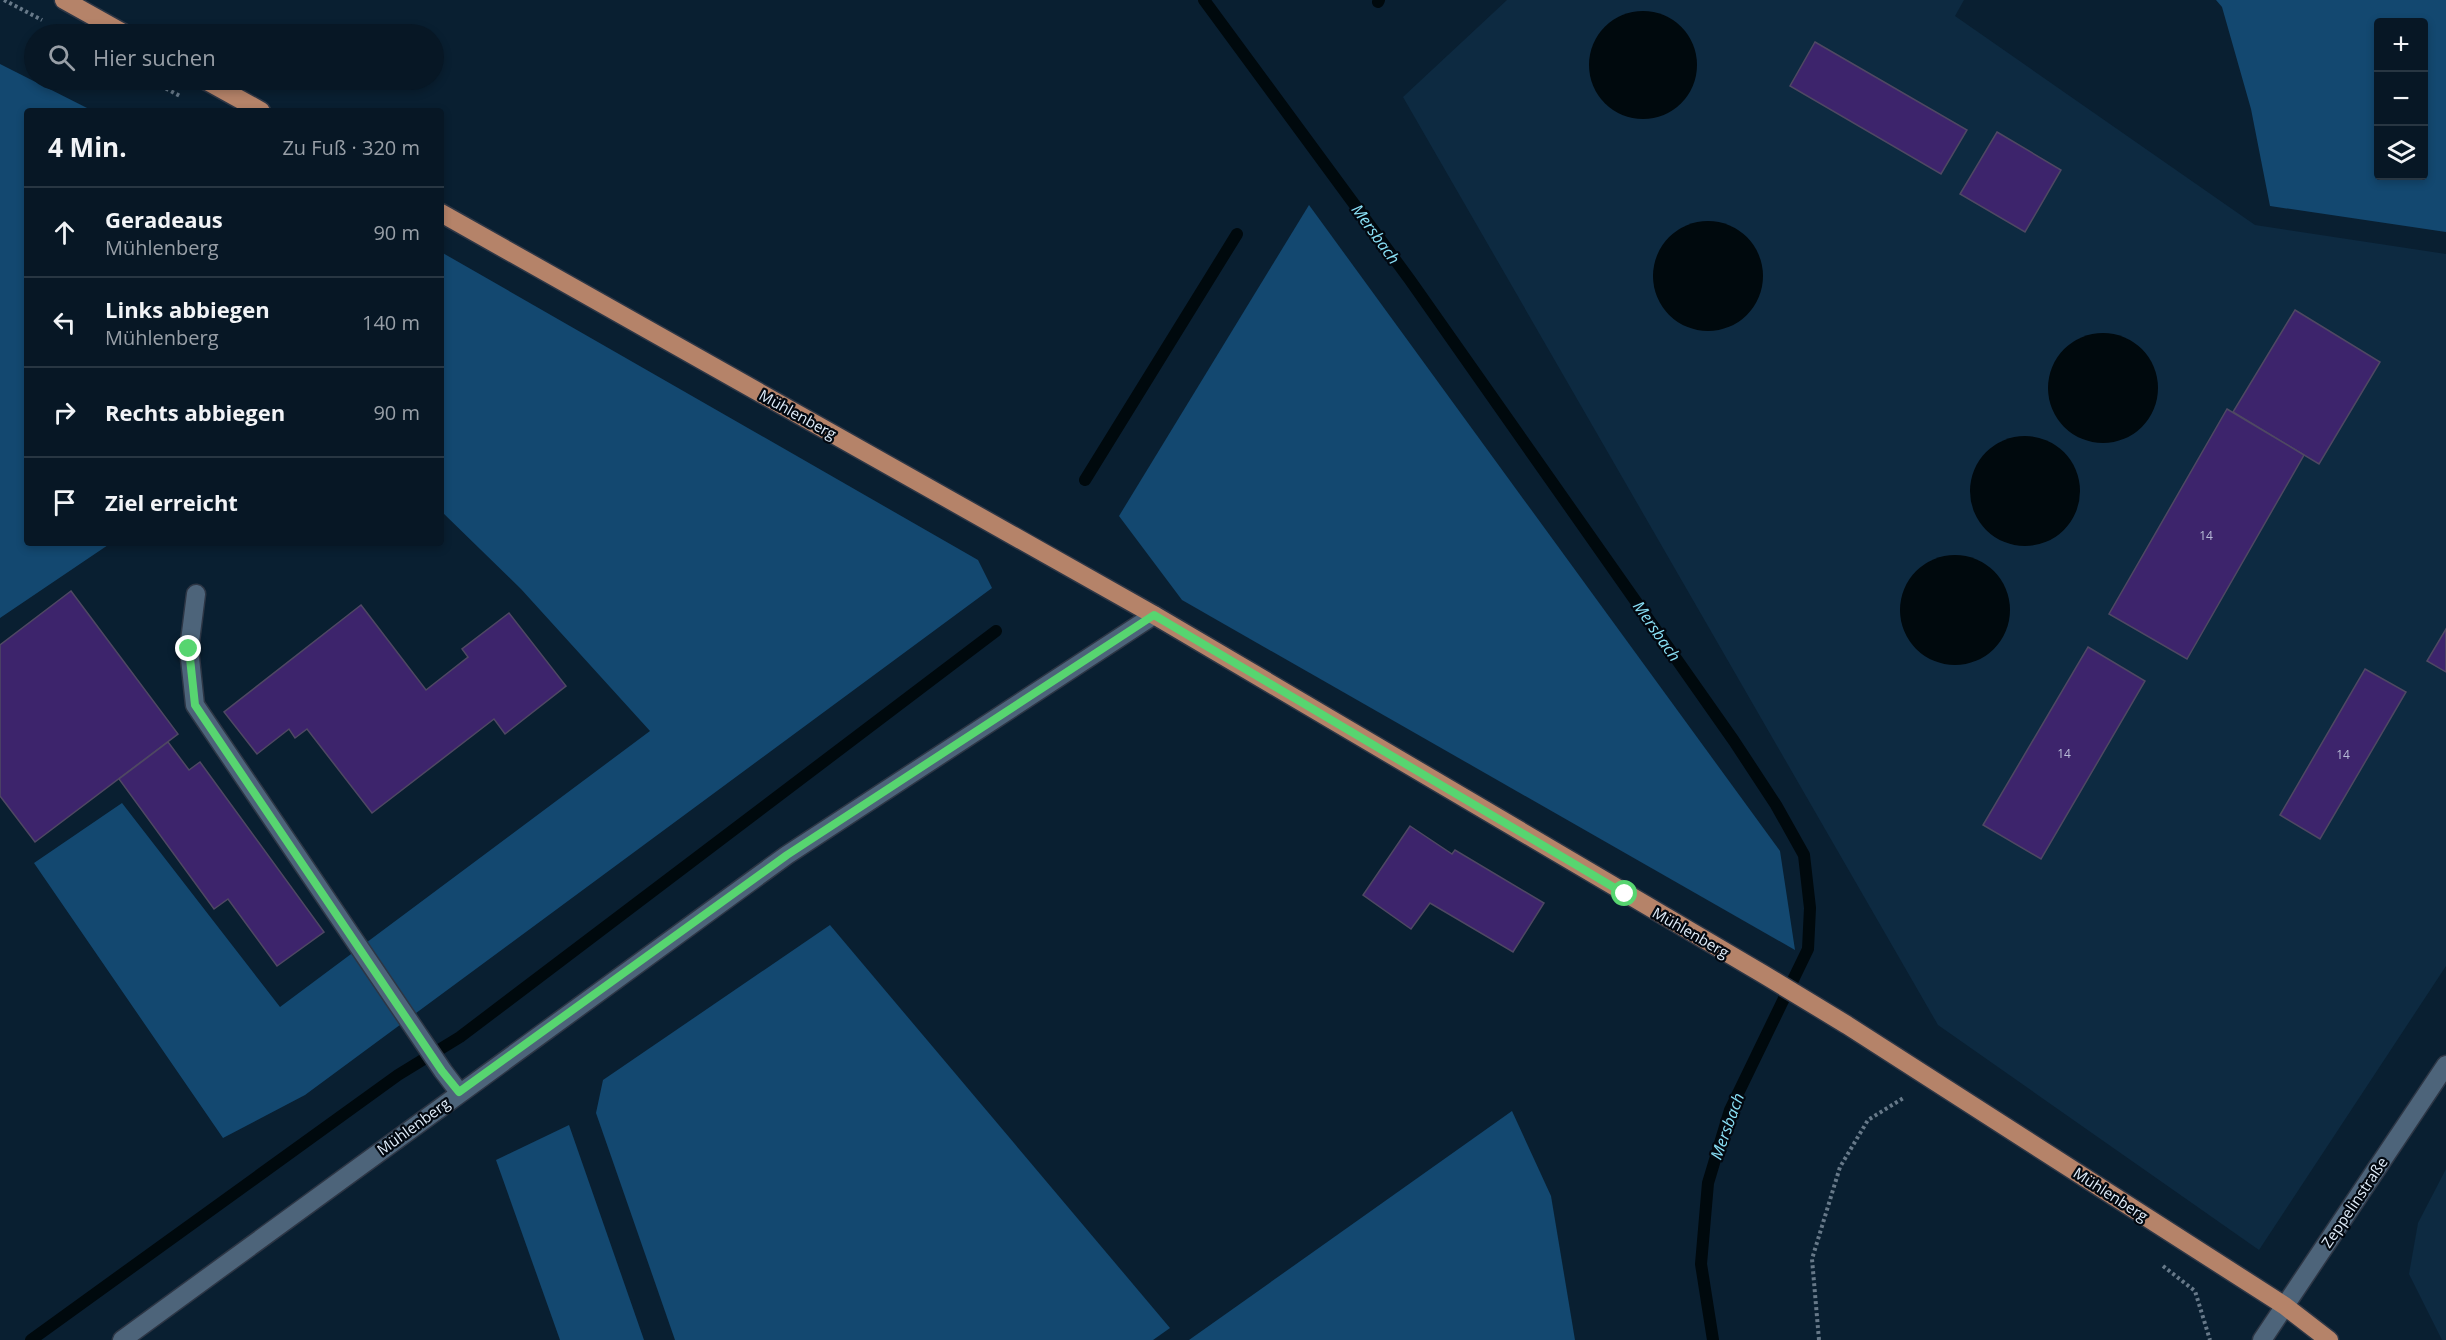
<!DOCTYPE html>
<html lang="de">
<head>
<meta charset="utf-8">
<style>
  :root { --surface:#071725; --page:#152432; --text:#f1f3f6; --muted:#989fa7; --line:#283642 }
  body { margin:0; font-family:"Open Sans",sans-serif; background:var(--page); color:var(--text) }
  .controls { position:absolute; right:18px; top:18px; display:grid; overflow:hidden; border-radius:6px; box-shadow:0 3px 9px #0003 }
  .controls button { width:54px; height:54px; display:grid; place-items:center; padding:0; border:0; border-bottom:2px solid var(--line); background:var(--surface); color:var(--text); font:30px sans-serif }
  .stop { position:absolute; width:18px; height:18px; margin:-14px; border:4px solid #57d570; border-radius:50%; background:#fff }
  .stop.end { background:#57d570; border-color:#fff; box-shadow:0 2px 6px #0008 }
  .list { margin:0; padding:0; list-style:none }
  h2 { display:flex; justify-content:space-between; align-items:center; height:78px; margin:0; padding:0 24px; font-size:26px }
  h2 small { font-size:20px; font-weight:400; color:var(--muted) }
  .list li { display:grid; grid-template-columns:39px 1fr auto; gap:18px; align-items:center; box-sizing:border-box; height:90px; padding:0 24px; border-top:2px solid var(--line) }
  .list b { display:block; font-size:22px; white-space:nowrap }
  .list p { margin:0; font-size:20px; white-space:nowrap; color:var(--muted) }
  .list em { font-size:20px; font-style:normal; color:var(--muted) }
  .icon { flex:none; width:33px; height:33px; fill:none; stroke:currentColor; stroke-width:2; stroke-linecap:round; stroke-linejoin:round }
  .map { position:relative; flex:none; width:2446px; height:1340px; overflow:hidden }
  .search { position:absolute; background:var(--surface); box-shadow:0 3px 9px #0003; left:24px; top:24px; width:420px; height:66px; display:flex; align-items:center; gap:15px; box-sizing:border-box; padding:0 21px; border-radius:33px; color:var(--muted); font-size:22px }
  .panel { position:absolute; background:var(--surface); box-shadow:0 3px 9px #0003; left:24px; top:108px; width:420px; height:438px; border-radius:6px }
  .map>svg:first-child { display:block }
  .built { fill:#0d2a41 }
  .green { fill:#134870; fill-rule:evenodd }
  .water { fill:#00090d }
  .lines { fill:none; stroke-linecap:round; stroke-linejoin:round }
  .stream { stroke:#00090d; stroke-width:12 }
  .building { fill:#3d246c; stroke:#4f4863; stroke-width:1.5 }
  .minor-casing { stroke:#2d3645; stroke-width:21 }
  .major-casing { stroke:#2d3645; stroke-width:21 }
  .path { stroke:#677989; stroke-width:4; stroke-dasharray:3 3; stroke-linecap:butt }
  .minor { stroke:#4d647a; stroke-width:18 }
  .major { stroke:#b58369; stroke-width:18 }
  .route { stroke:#57d570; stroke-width:8 }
  .labels { text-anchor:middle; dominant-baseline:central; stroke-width:4.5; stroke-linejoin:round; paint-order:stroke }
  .number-label { font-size:12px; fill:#b7bbd6 }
  .street-label { font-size:15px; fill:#e0edfa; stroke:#020810 }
  .water-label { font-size:16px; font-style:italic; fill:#8ae1f7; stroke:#020810 }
</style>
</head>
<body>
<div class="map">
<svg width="2446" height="1340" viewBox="0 0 2446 1340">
  <rect width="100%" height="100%" fill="#091f31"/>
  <!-- built -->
  <g class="built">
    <polygon points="1507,0 1964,0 1955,16 2255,225 2446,254 2446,966 2259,1250 1938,1025 1403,97"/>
    <polygon points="2446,1169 2446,1340 2442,1340 2409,1274 2418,1223"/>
  </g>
  <!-- green -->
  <g class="green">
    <path d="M2216,0H2446V232L2270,206L2251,109L2222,7ZM2378,22H2424V176H2378Z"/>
    <polygon points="0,64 93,111 27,111 27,543 111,543 0,618"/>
    <polygon points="1309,205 1780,851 1795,950 1182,600 1119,516"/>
    <polygon points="441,252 978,560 992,588 305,1095 223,1138 34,863 122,803 280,1007 650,731 521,589 441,511"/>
    <polygon points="830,925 1170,1328 1153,1340 675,1340 596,1113 603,1080"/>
    <polygon points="1512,1111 1551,1196 1575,1340 1189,1340"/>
    <polygon points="569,1125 644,1340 560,1340 496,1160"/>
  </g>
  <!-- water -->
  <g class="water">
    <circle cx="1643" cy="65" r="54"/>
    <circle cx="1708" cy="276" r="55"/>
    <circle cx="2103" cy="388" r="55"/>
    <circle cx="2025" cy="491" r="55"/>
    <circle cx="1955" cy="610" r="55"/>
  </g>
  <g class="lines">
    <!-- stream -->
    <g class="stream">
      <polyline points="1204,0 1410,280 1734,741 1776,805 1804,855 1810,908 1808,949 1730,1110 1708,1183 1701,1264 1713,1340"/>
      <polyline points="1378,2 1379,0"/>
      <polyline points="1085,480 1237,234"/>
      <polyline points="31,1340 398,1075 460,1037 996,631"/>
    </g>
  </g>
  <!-- building -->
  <g class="building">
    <polygon points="1815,42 1967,130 1941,174 1790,86"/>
    <polygon points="1997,132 2061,170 2025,232 1960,194"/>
    <polygon points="2295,310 2380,362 2319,464 2233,412"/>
    <polygon points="2227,409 2304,455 2187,659 2109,614"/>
    <polygon points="71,591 178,734 35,842 0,796 0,645"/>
    <polygon points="361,605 426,690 468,657 462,649 509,613 566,686 505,734 494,719 372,813 307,729 295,738 289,729 257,754 224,712"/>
    <polygon points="2446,629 2446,672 2427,661"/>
    <polygon points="2088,647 2145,681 2041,859 1983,825"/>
    <polygon points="2365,669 2406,692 2320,839 2280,815"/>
    <polygon points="168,742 189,770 200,762 324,932 277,966 228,899 214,909 119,779"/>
    <polygon points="1410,826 1452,854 1455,850 1544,903 1513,952 1430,903 1411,929 1363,895"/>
  </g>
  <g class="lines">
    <!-- minor casing -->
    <g class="minor-casing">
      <g id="minor">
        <polyline points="196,594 189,649 195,705 443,1071 459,1092"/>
        <polyline points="122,1340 787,855 1154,615"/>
        <polyline points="2262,1340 2446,1065"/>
      </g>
    </g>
    <!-- major casing -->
    <g class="major-casing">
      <g id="major">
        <polyline points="64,0 125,34"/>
        <polyline points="205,80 261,111"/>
        <polyline points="441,213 1154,615 1763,974 1847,1025 2285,1306 2329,1340"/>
      </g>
    </g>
    <!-- path -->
    <g class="path">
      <polyline points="4,0 42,20"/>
      <polyline points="150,80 180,96"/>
      <polyline points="2163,1266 2195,1291 2210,1340"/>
      <polyline points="1819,1340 1812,1259 1840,1167 1868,1120 1905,1097"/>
    </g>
    <!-- minor -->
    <use href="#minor" class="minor"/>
    <!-- major -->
    <use href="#major" class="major"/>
  </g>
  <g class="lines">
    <!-- route -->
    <polyline class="route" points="189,649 195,705 442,1071 459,1092 787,855 1154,615 1625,894"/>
  </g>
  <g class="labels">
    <!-- number labels -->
    <g class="number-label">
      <text x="2206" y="535">14</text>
      <text x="2064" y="753">14</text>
      <text x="2343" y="754">14</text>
    </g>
    <!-- street labels -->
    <g class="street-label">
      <text transform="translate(798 414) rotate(29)">Mühlenberg</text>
      <text transform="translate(1691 932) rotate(30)">Mühlenberg</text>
      <text transform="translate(413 1126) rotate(-36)">Mühlenberg</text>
      <text transform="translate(2111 1194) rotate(33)">Mühlenberg</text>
      <text transform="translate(2354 1202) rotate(-56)">Zeppelinstraße</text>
    </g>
    <!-- water labels -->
    <g class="water-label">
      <text transform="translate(1376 234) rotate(54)">Mersbach</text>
      <text transform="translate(1657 631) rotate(55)">Mersbach</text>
      <text transform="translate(1727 1126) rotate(-70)">Mersbach</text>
    </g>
  </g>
</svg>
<div class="controls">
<button>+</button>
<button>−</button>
<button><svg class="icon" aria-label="layers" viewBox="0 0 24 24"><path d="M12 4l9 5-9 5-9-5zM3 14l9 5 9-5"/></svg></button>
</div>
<div class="stop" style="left:1625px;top:894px"></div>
<div class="stop end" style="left:189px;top:649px"></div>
<div class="search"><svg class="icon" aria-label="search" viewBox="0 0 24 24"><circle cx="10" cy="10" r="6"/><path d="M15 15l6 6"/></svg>Hier suchen</div>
<section class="panel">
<h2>4 Min.<small>Zu Fuß · 320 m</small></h2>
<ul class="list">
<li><svg class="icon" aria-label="ahead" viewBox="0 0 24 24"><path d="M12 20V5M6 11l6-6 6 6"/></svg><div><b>Geradeaus</b><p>Mühlenberg</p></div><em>90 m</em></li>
<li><svg class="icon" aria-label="left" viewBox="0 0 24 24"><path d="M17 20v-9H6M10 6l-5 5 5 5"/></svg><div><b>Links abbiegen</b><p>Mühlenberg</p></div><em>140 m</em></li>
<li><svg class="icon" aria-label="right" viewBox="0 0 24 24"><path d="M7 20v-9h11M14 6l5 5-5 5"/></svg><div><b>Rechts abbiegen</b></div><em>90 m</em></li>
<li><svg class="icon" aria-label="arrive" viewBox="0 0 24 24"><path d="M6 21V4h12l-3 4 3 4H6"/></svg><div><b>Ziel erreicht</b></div></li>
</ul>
</section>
</div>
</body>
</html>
